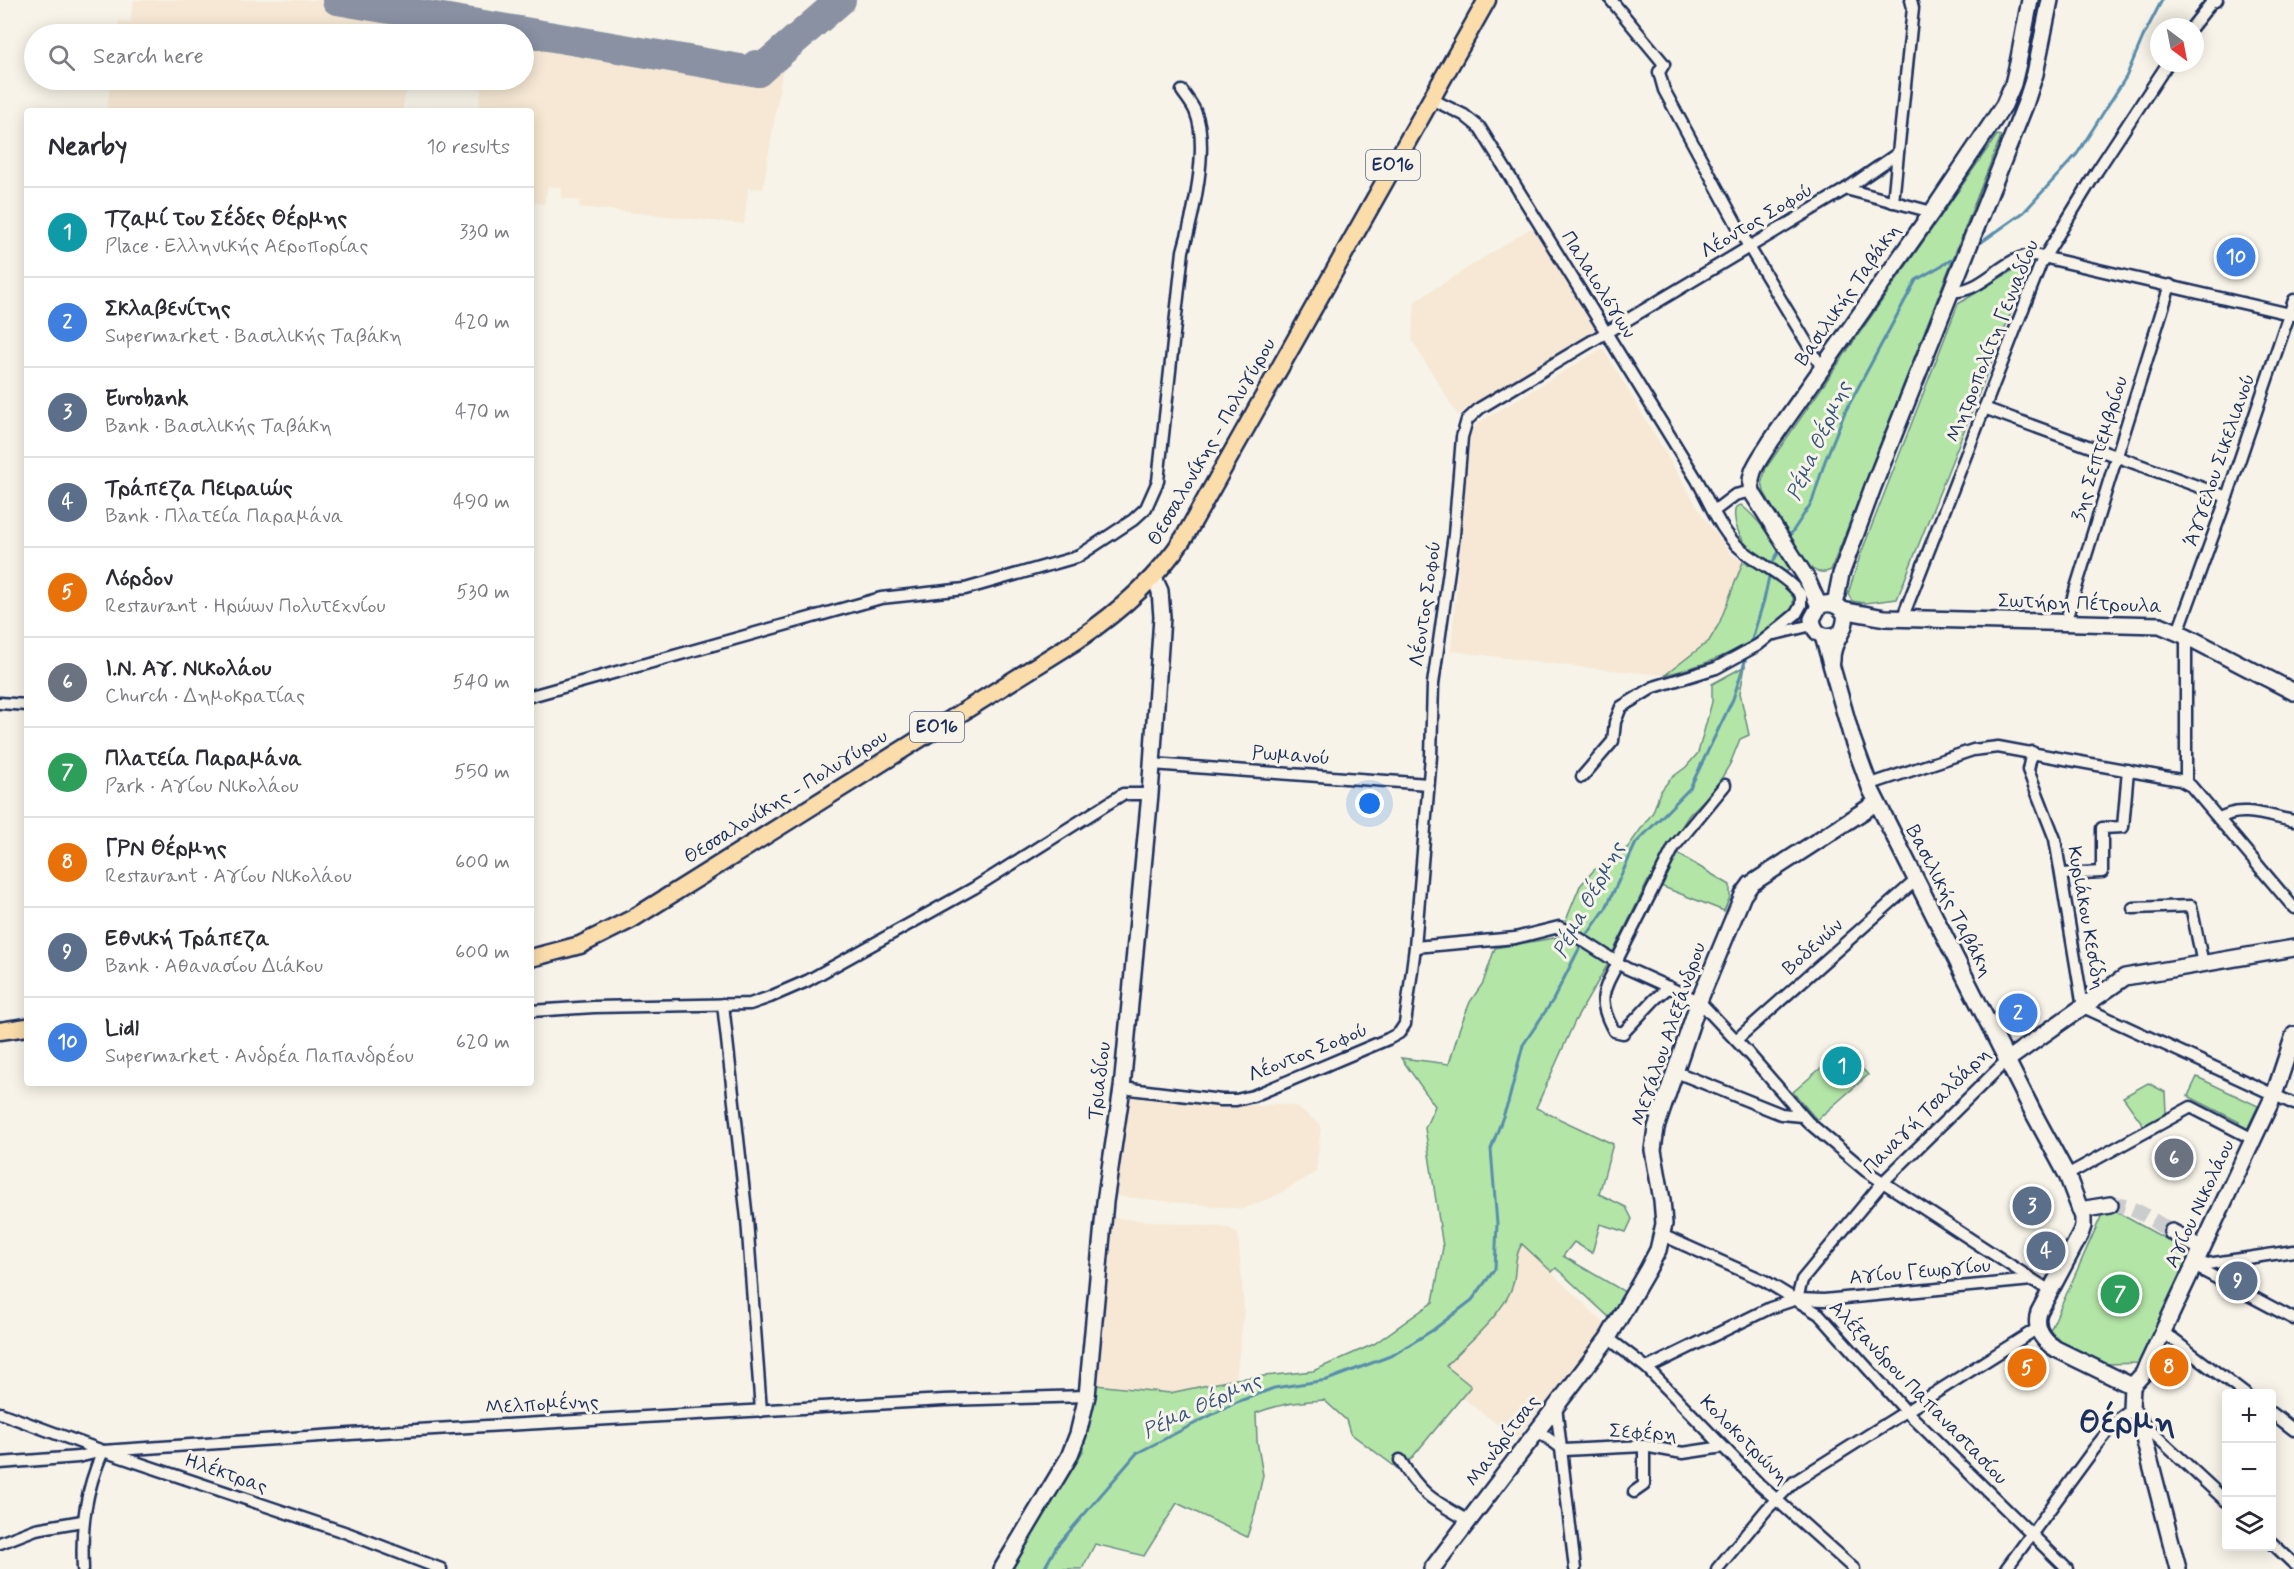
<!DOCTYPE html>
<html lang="en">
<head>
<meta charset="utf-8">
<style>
  :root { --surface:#fff; --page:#f7f7f7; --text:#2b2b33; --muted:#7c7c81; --line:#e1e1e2; --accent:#c8321e }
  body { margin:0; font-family:Mynerve,sans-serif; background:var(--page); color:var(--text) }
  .controls { position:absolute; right:18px; bottom:18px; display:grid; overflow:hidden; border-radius:6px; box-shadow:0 3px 15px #0003 }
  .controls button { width:54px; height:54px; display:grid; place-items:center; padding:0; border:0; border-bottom:2px solid var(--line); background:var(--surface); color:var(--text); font:30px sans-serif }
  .compass { position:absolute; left:2150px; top:18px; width:54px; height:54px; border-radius:50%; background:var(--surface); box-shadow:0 3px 15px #0003; rotate:148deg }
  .you { position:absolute; left:1370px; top:804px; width:21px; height:21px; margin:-15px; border:4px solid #fff; border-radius:50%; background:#1a73e8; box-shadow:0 0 0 9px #1a73e833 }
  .badge { display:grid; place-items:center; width:39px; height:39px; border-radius:50%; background:var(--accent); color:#fff; font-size:20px; font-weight:700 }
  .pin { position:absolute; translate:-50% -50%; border:3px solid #fff; box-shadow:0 2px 6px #0006 }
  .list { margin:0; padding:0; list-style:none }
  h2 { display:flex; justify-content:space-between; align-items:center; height:78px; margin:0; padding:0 24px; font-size:26px }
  h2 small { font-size:20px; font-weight:400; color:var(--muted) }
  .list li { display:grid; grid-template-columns:39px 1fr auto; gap:18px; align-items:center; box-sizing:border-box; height:90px; padding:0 24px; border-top:2px solid var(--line) }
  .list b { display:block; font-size:22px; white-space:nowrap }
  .list p { margin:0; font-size:20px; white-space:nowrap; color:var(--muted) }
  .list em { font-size:20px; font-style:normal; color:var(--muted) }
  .icon { flex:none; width:33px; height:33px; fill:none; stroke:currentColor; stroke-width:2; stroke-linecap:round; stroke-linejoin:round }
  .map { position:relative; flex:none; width:2294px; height:1569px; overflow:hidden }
  .search { position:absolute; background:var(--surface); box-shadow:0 3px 15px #0003; left:24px; top:24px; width:510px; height:66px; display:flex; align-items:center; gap:15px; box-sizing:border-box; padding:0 21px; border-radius:33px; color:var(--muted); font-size:22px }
  .panel { position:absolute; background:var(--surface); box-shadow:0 3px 15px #0003; left:24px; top:108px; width:510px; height:978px; border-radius:6px }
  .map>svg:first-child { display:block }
  .built { fill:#f6e8d4 }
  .green { fill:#b3e5a6; stroke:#678a82; stroke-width:1.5 }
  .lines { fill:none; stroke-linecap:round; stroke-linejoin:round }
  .stream { stroke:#588ead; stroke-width:3 }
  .taxiway { stroke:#8991a3; stroke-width:30 }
  .secondary-tunnel { stroke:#cbcccc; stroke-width:15; stroke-dasharray:15 8; stroke-linecap:butt }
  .street-casing { stroke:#1b2f5e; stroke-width:15 }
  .secondary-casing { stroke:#1b2f5e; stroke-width:20 }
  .primary-casing { stroke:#1b2f5e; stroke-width:21 }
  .street { stroke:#f7f3e8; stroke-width:10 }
  .secondary { stroke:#f7f3e8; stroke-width:15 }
  .primary { stroke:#fbddab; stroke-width:16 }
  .labels { text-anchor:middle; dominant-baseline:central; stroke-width:6; stroke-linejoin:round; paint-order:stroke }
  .shield { fill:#f7f3e8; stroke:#5d6a87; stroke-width:1.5 }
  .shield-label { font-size:18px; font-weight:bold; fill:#1b2f5e }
  .street-label { font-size:20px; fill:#1b2f5e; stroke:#f7f3e8 }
  .water-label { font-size:21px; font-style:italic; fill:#34567f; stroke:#f7f3e8 }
  .town-label { font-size:32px; font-weight:bold; fill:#1b2f5e; stroke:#f7f3e8 }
</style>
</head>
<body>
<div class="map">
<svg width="2294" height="1569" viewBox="0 0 2294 1569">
  <rect width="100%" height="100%" fill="#f7f3e8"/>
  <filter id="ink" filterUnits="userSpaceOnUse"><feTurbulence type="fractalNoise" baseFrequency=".0167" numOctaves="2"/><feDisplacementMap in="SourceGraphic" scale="12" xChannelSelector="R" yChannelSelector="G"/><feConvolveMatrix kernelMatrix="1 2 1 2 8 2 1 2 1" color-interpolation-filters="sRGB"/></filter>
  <g filter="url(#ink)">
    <!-- built -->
    <g class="built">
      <polygon points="134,0 365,0 783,67 763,189 748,188 744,224 579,207 580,201 561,198 562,188 548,186 544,204 531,202 531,111 478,111 483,80 524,80 524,34 117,34 119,21 130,22"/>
      <polygon points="111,80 408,80 402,111 107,111"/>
      <polygon points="1531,228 1544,240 1598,328 1467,408 1458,416 1412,340 1415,301"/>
      <polygon points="1603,348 1703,516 1731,554 1743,562 1719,625 1709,641 1665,675 1570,666 1451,651 1470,434 1475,425"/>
      <polygon points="1127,1093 1262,1106 1277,1104 1295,1106 1321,1125 1316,1172 1277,1195 1243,1209 1116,1196"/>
      <polygon points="1114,1218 1229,1228 1238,1234 1244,1309 1236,1379 1170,1393 1096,1385"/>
      <polygon points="1522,1244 1609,1328 1557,1393 1554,1392 1516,1439 1462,1397 1471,1386 1446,1366 1502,1308 1512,1288 1516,1253"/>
    </g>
    <!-- green -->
    <g class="green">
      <path d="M1997,135L2001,136L1831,570C1825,573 1818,573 1812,569C1798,562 1774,508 1764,492L1762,481L1766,468Z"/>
      <polygon points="2030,265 1897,599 1865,603 1852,601 1848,594 1860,556 1958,304 2018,267"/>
      <path d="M1741,505C1762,522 1777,545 1789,569L1787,572C1765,562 1743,550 1736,525C1735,518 1733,513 1736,507Z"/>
      <path d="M1743,562C1762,569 1780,581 1793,597V607C1758,645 1714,663 1665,675L1709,641L1719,624Z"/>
      <polygon points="1745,666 1740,693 1749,735 1740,739 1730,764 1715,789 1689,815 1668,848 1730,885 1730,897 1724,911 1648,881 1612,954 1564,925 1580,886 1594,870 1628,847 1653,812 1660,792 1670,779 1686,767 1698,753 1712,702 1712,684"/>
      <path d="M1560,937H1569L1608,964L1575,1021L1536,1108L1613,1144L1599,1194L1626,1207L1632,1219L1626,1232L1600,1224L1592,1253L1574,1242L1563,1256L1625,1292L1610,1318L1556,1268L1552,1272L1522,1244C1512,1259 1518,1275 1511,1290C1500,1317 1466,1344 1446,1366L1471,1386L1401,1471L1350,1433L1346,1420L1324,1400C1300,1401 1279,1404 1256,1413L1257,1441L1263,1475L1255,1512L1247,1537L1177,1503L1144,1556L1095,1544L1082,1569H1011L1083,1451L1096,1385L1170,1393L1236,1379L1313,1371L1374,1344L1433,1302L1443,1247L1425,1128L1435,1106L1401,1058L1449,1064L1460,1027L1470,1002L1483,983L1495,948Z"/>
      <polygon points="1844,1048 1868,1075 1817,1120 1793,1092"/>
      <polygon points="2197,1077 2258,1106 2246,1131 2238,1127 2239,1122 2188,1096"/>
      <polygon points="2148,1083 2165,1092 2166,1113 2144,1126 2123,1097"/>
      <polygon points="2111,1209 2188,1251 2191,1258 2140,1363 2107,1364 2060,1342 2050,1331 2104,1210"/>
    </g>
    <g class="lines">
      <!-- stream -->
      <g class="stream">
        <polyline points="1976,246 2024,212 2077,154 2126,77 2143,37 2162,0"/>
        <polyline points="1787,540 1812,502 1825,461 1845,412 1916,280 1960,255"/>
        <polyline points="1771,565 1781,548"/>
        <polyline points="1750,646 1764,600 1770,572"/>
        <polyline points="1585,938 1606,908 1636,843 1690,788 1733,699 1747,655"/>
        <polyline points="1044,1569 1056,1547 1137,1453 1237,1402 1274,1388 1327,1380 1393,1355 1433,1330 1472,1300 1495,1269 1497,1224 1491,1149 1508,1103 1523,1045 1553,1000 1582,943"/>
      </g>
      <!-- taxiway -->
      <g class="taxiway">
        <polyline points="337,0 758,72"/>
        <polyline points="756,65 758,72 841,0"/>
      </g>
      <!-- secondary-tunnel -->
      <path class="secondary-tunnel" d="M2110,1205C2132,1203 2154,1222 2172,1232"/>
      <!-- street casing -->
      <g class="street-casing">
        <g id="street">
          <polyline points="1611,0 1664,64 1659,72 1664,90 1749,247 1822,368"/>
          <polyline points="2192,27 2211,3 2217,0"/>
          <path d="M1431,99L1464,115L1480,128L1697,480C1710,503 1721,533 1742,550C1761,565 1786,576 1801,595V605L1796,614L1758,645L1716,668L1654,687L1621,707L1615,722L1613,741L1582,777"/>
          <polyline points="1846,189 1897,154"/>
          <polyline points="1893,202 1913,8 1911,0"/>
          <path d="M1949,291C1982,295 2002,256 2034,255L2294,315"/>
          <polyline points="1984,408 2227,497"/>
          <polyline points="1714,511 1735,495 1752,491"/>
          <polyline points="1902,619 2041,263 2097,171 2168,63"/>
          <polyline points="2065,623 2170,285"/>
          <polyline points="2178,632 2227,497 2294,300"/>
          <polyline points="1775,634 1812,625"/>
          <path d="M531,696L881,598L965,589L1077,557L1133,520L1146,508L1158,481L1183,251C1193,216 1210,145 1195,111C1192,104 1186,97 1182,91"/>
          <polyline points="0,703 27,705"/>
          <polyline points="2032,752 2028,770 2055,839 2083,1007 2294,1104"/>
          <polyline points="1152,764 1428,784"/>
          <polyline points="2186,783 2186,636"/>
          <polyline points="1868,785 1973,750 1998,747 2180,780 2191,786 2294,908"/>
          <path d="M2219,819C2239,804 2271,817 2294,821"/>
          <polyline points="2062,874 2102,872 2102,828 2123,827 2128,770"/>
          <polyline points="2133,908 2191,906 2203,964"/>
          <polyline points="1415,947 1515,938 1559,927 1571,933 1626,968 1699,1001 1748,1053 1808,1122 1866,1171 2050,1291"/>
          <polyline points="1616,962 1674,847 1725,785"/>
          <path d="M1618,963C1602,992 1597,1001 1614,1031L1623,1033L1655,999L1669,987"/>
          <polyline points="723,1004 747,1219 761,1411"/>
          <polyline points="531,1011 594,1007 750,1004 770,997 807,981 974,888 1123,794 1150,794"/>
          <polyline points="1736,1040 1915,881"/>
          <polyline points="1676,1072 1781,1114 1802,1116"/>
          <polyline points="1122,1088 1221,1100 1236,1100 1253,1096 1388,1039 1399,1033 1405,1024 1415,947 1431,756 1433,684 1454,535 1462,437 1467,420 1480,408 1846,189 1932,212"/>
          <polyline points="2067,1175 2191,1107 2253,1139"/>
          <polyline points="1662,1235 1765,1281 1819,1314 1905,1410 2067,1569"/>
          <polyline points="2194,1266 2294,1319"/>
          <polyline points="2194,1266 2294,1251"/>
          <polyline points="1797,1299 1802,1280 1883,1182 2007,1060"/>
          <polyline points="2163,1332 2245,1394"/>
          <polyline points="1608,1338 1647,1368 1759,1484 1854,1569"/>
          <polyline points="1647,1368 1770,1308 1797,1299 1824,1300 2032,1280"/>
          <polyline points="1556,1406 1575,1569"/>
          <polyline points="0,1413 103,1451 347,1533 441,1569"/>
          <polyline points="2272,1413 2294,1430"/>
          <polyline points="2139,1420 2226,1501"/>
          <polyline points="1537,1430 1564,1450 1644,1446 1683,1453 1723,1447"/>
          <path d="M1400,1460C1421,1495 1434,1501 1469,1521"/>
          <polyline points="0,1463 78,1457 103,1451 365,1433 944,1400 1087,1396"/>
          <polyline points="1634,1492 1644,1485 1644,1446"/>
          <polyline points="0,1543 36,1529 82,1521"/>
          <polyline points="2272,1543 2294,1564"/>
          <path d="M83,1569C81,1525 85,1492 103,1451"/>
          <polyline points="1717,1569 1767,1509 1794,1482 2038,1328"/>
          <polyline points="2006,1569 2094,1449 2119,1418 2131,1409"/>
        </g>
      </g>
      <!-- secondary casing -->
      <g class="secondary-casing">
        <g id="secondary">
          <polyline points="1835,604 1841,574 1873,487 2025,105 2035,74 2050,0"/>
          <path d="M1819,606L1807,579L1753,494C1745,474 1761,458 1771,441L1932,212L2004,105L2013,84L2018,63L2030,0"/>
          <polyline points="1842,610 1885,618 2160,625 2186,636 2294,692"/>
          <path d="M1823,636L1852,738L1871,790L2034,1114L2067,1175L2083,1217V1226L2080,1235L2039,1312C2034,1328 2042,1340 2056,1349L2132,1386"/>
          <path d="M1832,661C1831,640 1848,631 1845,614C1839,604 1830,601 1819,606L1812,619C1814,635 1826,641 1840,633"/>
          <polyline points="2007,1060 2125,977 2294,948"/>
          <polyline points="2080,1210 2110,1205"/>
          <polyline points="2172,1232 2202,1248"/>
          <polyline points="2132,1386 2143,1374 2274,1095 2294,1035"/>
          <polyline points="2132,1386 2131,1409 2139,1419 2178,1569"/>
          <polyline points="1002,1569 1069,1457 1078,1434 1087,1396 1105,1202 1122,1088 1150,794 1162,617 1160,591 1154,578"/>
          <polyline points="1432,1569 1608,1338 1648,1269 1658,1250 1664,1224 1662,1200 1653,1150 1656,1128 1699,1001 1743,895 1751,884 1876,803"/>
        </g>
      </g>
      <!-- primary casing -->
      <g class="primary-casing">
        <g id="primary">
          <path d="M531,958L580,945L632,919L1076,641C1119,612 1157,579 1185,536L1487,0"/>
          <polyline points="0,1031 27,1027"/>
        </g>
      </g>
      <!-- street -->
      <use href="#street" class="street"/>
      <!-- secondary -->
      <use href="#secondary" class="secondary"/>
      <!-- primary -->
      <use href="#primary" class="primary"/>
    </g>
  </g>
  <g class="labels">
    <!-- shield labels -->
    <g class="shield">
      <rect x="1366" y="150" width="54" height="30" rx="4.5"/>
      <rect x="910" y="712" width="54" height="30" rx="4.5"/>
    </g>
    <g class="shield-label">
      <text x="1393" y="165">ΕΟ16</text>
      <text x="937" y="727">ΕΟ16</text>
    </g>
    <!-- street labels -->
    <g class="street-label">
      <text transform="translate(1757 221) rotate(-31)">Λέοντος Σοφού</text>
      <text transform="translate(1598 285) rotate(58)">Παλαιολόγων</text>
      <text transform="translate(1848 295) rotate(-55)">Βασιλικής Ταβάκη</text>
      <text transform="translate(1993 341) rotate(-68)">Μητροπολίτη Γενναδίου</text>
      <text transform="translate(1212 442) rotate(-60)">Θεσσαλονίκης - Πολυγύρου</text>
      <text transform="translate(2100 449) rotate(-73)">3ης Σεπτεμβρίου</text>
      <text transform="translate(2220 460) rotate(-71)">Άγγελου Σικελιανού</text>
      <text transform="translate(1426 604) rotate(-82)">Λέοντος Σοφού</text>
      <text transform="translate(2080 604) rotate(2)">Σωτήρη Πέτρουλα</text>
      <text transform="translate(1291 756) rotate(4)">Ρωμανού</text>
      <text transform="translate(786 797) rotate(-32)">Θεσσαλονίκης - Πολυγύρου</text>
      <text transform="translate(1949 901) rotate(63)">Βασιλικής Ταβάκη</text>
      <text transform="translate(2086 918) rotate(80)">Κυριάκου Κεσίδη</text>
      <text transform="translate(1813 947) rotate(-42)">Βοδενών</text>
      <text transform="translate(1669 1034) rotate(-71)">Μεγάλου Αλεξάνδρου</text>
      <text transform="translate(1308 1053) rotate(-22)">Λέοντος Σοφού</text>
      <text transform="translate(1100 1081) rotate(-83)">Τριαδίου</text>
      <text transform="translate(1927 1111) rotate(-45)">Παναγή Τσαλδάρη</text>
      <text transform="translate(2200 1204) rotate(-65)">Αγίου Νικολάου</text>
      <text transform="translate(1920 1272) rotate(-5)">Αγίου Γεωργίου</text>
      <text transform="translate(1918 1393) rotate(46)">Αλέξανδρου Παπαναστασίου</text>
      <text transform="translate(542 1405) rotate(-3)">Μελπομένης</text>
      <text transform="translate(1643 1433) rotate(3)">Σεφέρη</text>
      <text transform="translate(1744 1440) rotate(45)">Κολοκοτρώνη</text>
      <text transform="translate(1503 1441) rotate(-53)">Μανδρίτσας</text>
      <text transform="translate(226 1474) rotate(19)">Ηλέκτρας</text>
    </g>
    <!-- water labels -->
    <g class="water-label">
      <text transform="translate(1819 441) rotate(-66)">Ρέμα Θέρμης</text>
      <text transform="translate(1589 900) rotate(-62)">Ρέμα Θέρμης</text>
      <text transform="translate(1202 1406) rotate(-25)">Ρέμα Θέρμης</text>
    </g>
    <!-- town labels -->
    <g class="town-label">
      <text x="2127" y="1423">Θέρμη</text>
    </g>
  </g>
</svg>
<div class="controls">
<button>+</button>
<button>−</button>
<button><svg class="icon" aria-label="layers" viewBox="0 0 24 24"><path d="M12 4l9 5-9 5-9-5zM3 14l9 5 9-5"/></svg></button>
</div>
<svg class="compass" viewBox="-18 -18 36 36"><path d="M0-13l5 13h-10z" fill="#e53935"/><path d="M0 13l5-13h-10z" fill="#7c7c81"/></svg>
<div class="you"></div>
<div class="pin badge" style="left:1842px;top:1066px;background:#0f9aa8">1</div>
<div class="pin badge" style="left:2018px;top:1013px;background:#3f7fe0">2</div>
<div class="pin badge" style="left:2032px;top:1206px;background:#5c6f8a">3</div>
<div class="pin badge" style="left:2046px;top:1251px;background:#5c6f8a">4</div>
<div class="pin badge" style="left:2027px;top:1368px;background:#e8710a">5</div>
<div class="pin badge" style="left:2174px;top:1158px;background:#6b7280">6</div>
<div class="pin badge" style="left:2120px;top:1294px;background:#2e9e5b">7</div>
<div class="pin badge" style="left:2169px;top:1367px;background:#e8710a">8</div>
<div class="pin badge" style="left:2238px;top:1281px;background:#5c6f8a">9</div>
<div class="pin badge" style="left:2236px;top:257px;background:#3f7fe0">10</div>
<div class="search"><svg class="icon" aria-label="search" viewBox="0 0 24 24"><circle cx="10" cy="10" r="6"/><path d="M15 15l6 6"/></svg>Search here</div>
<section class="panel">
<h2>Nearby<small>10 results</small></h2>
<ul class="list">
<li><span class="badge" style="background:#0f9aa8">1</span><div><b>Τζαμί του Σέδες Θέρμης</b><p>Place · Ελληνικής Αεροπορίας</p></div><em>330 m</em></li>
<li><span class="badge" style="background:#3f7fe0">2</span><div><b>Σκλαβενίτης</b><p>Supermarket · Βασιλικής Ταβάκη</p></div><em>420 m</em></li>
<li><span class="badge" style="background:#5c6f8a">3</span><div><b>Eurobank</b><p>Bank · Βασιλικής Ταβάκη</p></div><em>470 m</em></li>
<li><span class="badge" style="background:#5c6f8a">4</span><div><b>Τράπεζα Πειραιώς</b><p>Bank · Πλατεία Παραμάνα</p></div><em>490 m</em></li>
<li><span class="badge" style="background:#e8710a">5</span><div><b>Λόρδον</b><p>Restaurant · Ηρώων Πολυτεχνίου</p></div><em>530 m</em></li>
<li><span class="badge" style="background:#6b7280">6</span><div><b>Ι.Ν. Αγ. Νικολάου</b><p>Church · Δημοκρατίας</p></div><em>540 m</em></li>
<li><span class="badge" style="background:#2e9e5b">7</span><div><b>Πλατεία Παραμάνα</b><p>Park · Αγίου Νικολάου</p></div><em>550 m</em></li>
<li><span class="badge" style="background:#e8710a">8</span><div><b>ΓΡΝ Θέρμης</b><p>Restaurant · Αγίου Νικολάου</p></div><em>600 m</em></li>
<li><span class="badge" style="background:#5c6f8a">9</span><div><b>Εθνική Τράπεζα</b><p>Bank · Αθανασίου Διάκου</p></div><em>600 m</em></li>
<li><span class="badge" style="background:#3f7fe0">10</span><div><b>Lidl</b><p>Supermarket · Ανδρέα Παπανδρέου</p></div><em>620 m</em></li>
</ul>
</section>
</div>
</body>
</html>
